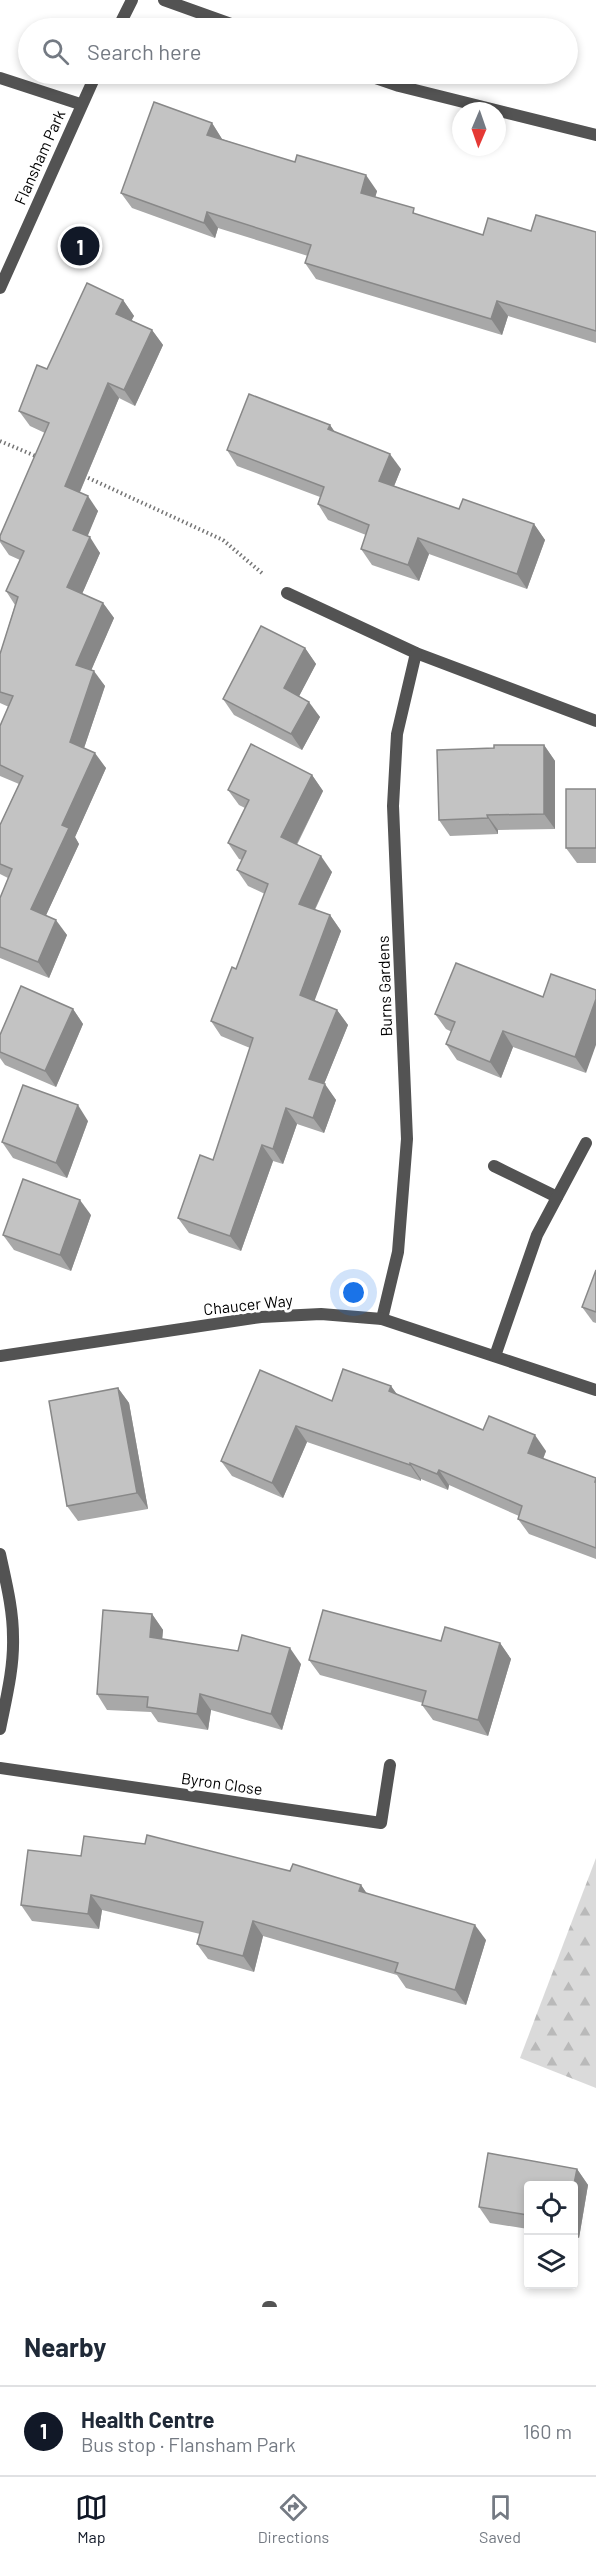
<!DOCTYPE html>
<html lang="en">
<head>
<meta charset="utf-8">
<style>
  :root { --surface:#fff; --page:#f6f6f7; --text:#1f2937; --muted:#747a83; --line:#e0e1e3; --accent:#111827 }
  body { margin:0; font-family:Barlow,sans-serif; background:var(--page); color:var(--text) }
  .controls { position:absolute; right:18px; bottom:18px; display:grid; overflow:hidden; border-radius:6px; box-shadow:0 3px 9px #0003 }
  .controls button { width:54px; height:54px; display:grid; place-items:center; padding:0; border:0; border-bottom:2px solid var(--line); background:var(--surface); color:var(--text); font:30px sans-serif }
  .compass { position:absolute; left:452px; top:102px; width:54px; height:54px; border-radius:50%; background:var(--surface); box-shadow:0 3px 9px #0003; rotate:182deg }
  .you { position:absolute; left:354px; top:1293px; width:21px; height:21px; margin:-15px; border:4px solid #fff; border-radius:50%; background:#1a73e8; box-shadow:0 0 0 9px #1a73e833 }
  .badge { display:grid; place-items:center; width:39px; height:39px; border-radius:50%; background:var(--accent); color:#fff; font-size:20px; font-weight:700 }
  .pin { position:absolute; translate:-50% -50%; border:3px solid #fff; box-shadow:0 2px 6px #0006 }
  .list { margin:0; padding:0; list-style:none }
  h2 { display:flex; justify-content:space-between; align-items:center; height:78px; margin:0; padding:0 24px; font-size:26px }
  h2 small { font-size:20px; font-weight:400; color:var(--muted) }
  .list li { display:grid; grid-template-columns:39px 1fr auto; gap:18px; align-items:center; box-sizing:border-box; height:90px; padding:0 24px; border-top:2px solid var(--line) }
  .list b { display:block; font-size:22px; white-space:nowrap }
  .list p { margin:0; font-size:20px; white-space:nowrap; color:var(--muted) }
  .list em { font-size:20px; font-style:normal; color:var(--muted) }
  .icon { flex:none; width:33px; height:33px; fill:none; stroke:currentColor; stroke-width:2; stroke-linecap:round; stroke-linejoin:round }
  .map { position:relative; flex:none; width:596px; height:2307px; overflow:hidden }
  .search { position:absolute; background:var(--surface); box-shadow:0 3px 9px #0003; left:18px; right:18px; top:18px; height:66px; display:flex; align-items:center; gap:15px; box-sizing:border-box; padding:0 21px; border-radius:33px; color:var(--muted); font-size:22px }
  .sheet { height:168px; background:var(--surface) }
  nav { display:flex; justify-content:space-around; align-items:center; box-sizing:border-box; height:84px; border-top:2px solid var(--line); background:var(--surface); font-size:16px; color:var(--muted) }
  nav a { display:grid; justify-items:center; gap:3px }
  nav .on { color:var(--accent) }
  .map>svg:first-child { display:block }
  .forest { fill:url(#forest-firs) }
  .lines { fill:none; stroke-linecap:round; stroke-linejoin:round }
  .path { stroke:#757575; stroke-width:4; stroke-dasharray:1.5 3; stroke-linecap:butt }
  .service { stroke:#535353; stroke-width:12 }
  .minor { stroke:#535353; stroke-width:12 }
  .tertiary { stroke:#535353; stroke-width:12 }
  .wall { fill:#a8a8a8 }
  .shaded-wall { fill:#888 }
  .building { fill:#c3c3c3; stroke:#888; stroke-width:1.5 }
  .labels { text-anchor:middle; dominant-baseline:central; stroke-width:6; stroke-linejoin:round; paint-order:stroke }
  .street-label { font-size:16px; fill:#000; stroke:#fff }
</style>
</head>
<body>
<div class="map">
<svg width="596" height="2307" viewBox="0 0 596 2307">
  <defs>
    <pattern id="forest-firs" width="22" height="20" patternUnits="userSpaceOnUse" patternTransform="scale(1.5)"><rect width="22" height="20" fill="#dadada"/><path d="M5 1l3.5 6h-7zM16 11l3.5 6h-7z" fill="#b9b9b9"/></pattern>
  </defs>
  <rect width="100%" height="100%" fill="#fff"/>
  <!-- forest -->
  <polygon class="forest" points="596,1858 596,2088 520,2058"/>
  <g class="lines">
    <!-- path -->
    <g class="path">
      <polyline points="0,441 38,457"/>
      <polyline points="84,476 223,540 263,574"/>
    </g>
    <!-- service -->
    <polyline class="service" points="0,78 80,104"/>
    <!-- minor -->
    <g class="minor">
      <polyline points="164,0 242,28"/>
      <polyline points="364,74 399,86 596,135"/>
      <polyline points="287,593 416,653 596,721"/>
      <polyline points="494,1166 557,1197"/>
      <polyline points="382,1319 398,1252 407,1139 393,806 397,734 416,653"/>
      <polyline points="0,1356 261,1317 321,1314 382,1319 596,1390"/>
      <polyline points="495,1356 537,1235 586,1143"/>
      <polyline points="0,1768 381,1823 390,1765"/>
      <polyline points="268,2307 271,2307"/>
    </g>
    <!-- tertiary -->
    <g class="tertiary">
      <polyline points="118,28 132,0"/>
      <polyline points="0,288 96,74"/>
      <path d="M0,1554C6,1582 13,1609 13,1637C14,1668 6,1699 0,1729"/>
    </g>
  </g>
  <!-- wall -->
  <g class="wall">
    <polygon points="212,123 222,139 377,191 375,197 419,215 483,235 531,231 596,232 596,343 508,316 502,335 316,279 305,263 308,256 218,228 215,238 132,208 121,193"/>
    <polygon points="123,300 134,316 131,320 152,330 163,345 135,406 119,398 80,492 98,511 87,536 100,553 82,594 103,603 114,618 91,670 105,686 84,748 106,768 75,837 79,844 46,915 67,935 49,978 0,958 0,898 8,878 0,874 0,825 19,784 0,776 0,726 9,707 0,703 0,654 15,605 6,591 20,560 9,555 0,542 0,536 45,433 30,426 19,411 47,369"/>
    <polygon points="330,425 335,432 401,469 394,486 459,509 534,524 545,540 527,589 429,554 419,581 372,565 361,549 366,535 328,520 318,504 320,497 237,466 227,450"/>
    <polygon points="305,648 316,664 299,696 320,717 302,750 234,715 223,699"/>
    <polygon points="544,745 555,761 555,829 498,830 498,834 450,836 439,820"/>
    <polygon points="312,775 323,791 297,845 332,872 315,910 330,915 341,931 314,1000 337,1010 348,1025 324,1084 336,1100 324,1133 297,1124 283,1164 273,1161 241,1251 189,1233 178,1218 213,1160 250,1048 221,1036 211,1021 236,969 265,894 248,886 237,870 242,860 239,859 228,843 245,808 239,805 228,790"/>
    <polygon points="596,789 596,863 577,863 566,848"/>
    <polygon points="543,997 586,1073 513,1047 501,1078 457,1060 446,1044 452,1032 446,1029 435,1014"/>
    <polygon points="73,1009 83,1024 56,1087 5,1065 0,1058 0,1035"/>
    <polygon points="88,1121 67,1178 13,1158 2,1142"/>
    <polygon points="91,1215 71,1271 14,1250 3,1235"/>
    <polygon points="596,1270 596,1323 593,1322 582,1307"/>
    <polygon points="391,1386 397,1395 483,1430 546,1451 543,1459 596,1478 596,1559 529,1534 518,1519 519,1516 449,1485 448,1490 421,1479 421,1481 307,1442 283,1498 232,1476 221,1461 332,1401"/>
    <polygon points="118,1388 129,1403 148,1509 78,1521 67,1506"/>
    <polygon points="152,1614 163,1630 162,1639 301,1664 282,1730 211,1710 208,1730 158,1722 151,1712 107,1710 97,1694"/>
    <polygon points="441,1641 500,1643 511,1659 488,1736 433,1720 422,1705 423,1703 320,1675 309,1660"/>
    <polygon points="81,1856 290,1871 361,1885 367,1894 486,1940 466,2005 406,1988 397,1975 263,1936 254,1972 208,1959 197,1944 200,1934 102,1910 99,1929 32,1921 21,1905"/>
    <polygon points="488,2153 577,2169 588,2185 579,2238 573,2237 573,2186 528,2186 528,2229 490,2223 479,2207"/>
  </g>
  <!-- shaded-wall -->
  <g class="shaded-wall">
    <polygon points="212,123 222,139 207,135"/>
    <polygon points="366,175 377,191 372,209 361,193"/>
    <polygon points="207,212 218,228 215,238 204,223"/>
    <polygon points="123,300 134,316 127,329 116,314"/>
    <polygon points="497,301 508,316 502,335 491,319"/>
    <polygon points="152,330 163,345 135,406 124,390"/>
    <polygon points="108,383 119,398 76,501 65,486"/>
    <polygon points="330,425 340,440 328,429"/>
    <polygon points="390,454 401,469 390,496 379,481"/>
    <polygon points="88,496 98,511 84,545 73,530"/>
    <polygon points="534,524 545,540 527,589 517,574"/>
    <polygon points="90,537 100,553 78,603 67,587"/>
    <polygon points="418,538 429,554 419,581 408,565"/>
    <polygon points="103,603 114,618 87,680 76,665"/>
    <polygon points="305,648 316,664 295,704 284,688"/>
    <polygon points="94,671 105,686 81,757 70,742"/>
    <polygon points="309,702 320,717 302,750 291,734"/>
    <polygon points="544,745 555,761 555,829 544,814"/>
    <polygon points="95,753 106,768 75,837 79,844 42,924 31,909 62,825"/>
    <polygon points="312,775 323,791 292,853 281,837"/>
    <polygon points="487,815 498,830 498,834 488,818"/>
    <polygon points="321,856 332,872 310,919 299,904"/>
    <polygon points="330,915 341,931 311,1010 300,995"/>
    <polygon points="56,920 67,935 49,978 38,962"/>
    <polygon points="596,999 596,1045 586,1073 575,1057"/>
    <polygon points="73,1009 83,1024 56,1087 45,1071"/>
    <polygon points="337,1010 348,1025 320,1094 309,1079"/>
    <polygon points="503,1031 513,1047 501,1078 490,1062"/>
    <polygon points="325,1084 336,1100 324,1133 313,1118"/>
    <polygon points="78,1105 88,1121 67,1178 56,1163"/>
    <polygon points="286,1108 297,1124 283,1164 273,1149"/>
    <polygon points="262,1145 273,1161 241,1251 230,1236"/>
    <polygon points="80,1200 91,1215 71,1271 60,1255"/>
    <polygon points="391,1386 402,1401 389,1391"/>
    <polygon points="118,1388 129,1403 148,1509 137,1493"/>
    <polygon points="296,1426 307,1442 283,1498 272,1483"/>
    <polygon points="535,1435 546,1451 539,1469 528,1453"/>
    <polygon points="410,1463 421,1479 421,1481 410,1465"/>
    <polygon points="439,1470 449,1485 448,1490 437,1474"/>
    <polygon points="152,1614 163,1630 161,1653 150,1637"/>
    <polygon points="500,1643 511,1659 488,1736 478,1720"/>
    <polygon points="290,1648 301,1664 282,1730 271,1714"/>
    <polygon points="200,1694 211,1710 208,1730 197,1714"/>
    <polygon points="361,1885 372,1901 359,1891"/>
    <polygon points="91,1895 102,1910 99,1929 88,1914"/>
    <polygon points="253,1921 263,1936 254,1972 243,1956"/>
    <polygon points="475,1925 486,1940 466,2005 455,1990"/>
    <polygon points="577,2169 588,2185 579,2238 573,2230 573,2189"/>
  </g>
  <!-- building -->
  <g class="building">
    <polygon points="154,102 212,123 207,135 295,162 297,155 366,175 361,193 414,208 413,213 483,235 488,218 531,231 536,215 596,232 596,331 497,301 491,319 305,263 311,245 207,212 204,223 121,193"/>
    <polygon points="87,283 123,300 116,314 152,330 124,390 108,383 65,486 88,496 73,530 90,537 67,587 103,603 76,665 94,671 70,742 95,753 62,825 69,828 31,909 56,920 38,962 0,947 0,898 12,869 0,864 0,825 23,776 0,765 0,726 13,696 0,692 0,654 18,597 6,591 24,551 0,540 0,536 49,423 19,411 37,365 47,369"/>
    <polygon points="249,394 330,425 328,429 390,454 379,481 459,509 463,499 534,524 517,574 418,538 408,565 361,549 369,525 318,504 324,487 227,450"/>
    <polygon points="261,626 305,648 284,688 309,702 291,734 223,699"/>
    <polygon points="251,744 312,775 281,837 321,856 299,904 330,915 300,995 337,1010 309,1079 325,1084 313,1118 286,1108 273,1149 262,1145 230,1236 178,1218 200,1155 213,1160 253,1038 211,1021 232,967 236,969 268,884 237,870 246,851 228,843 249,800 228,790"/>
    <polygon points="494,745 544,745 544,814 487,815 488,818 439,820 437,750 494,748"/>
    <rect x="566" y="789" width="30" height="59"/>
    <polygon points="456,963 543,997 551,974 596,990 596,999 575,1057 503,1031 490,1062 446,1044 455,1022 435,1014"/>
    <polygon points="21,986 73,1009 45,1071 0,1052 0,1035"/>
    <polygon points="23,1085 78,1105 56,1163 2,1142"/>
    <polygon points="23,1179 80,1200 60,1255 3,1235"/>
    <polygon points="596,1270 596,1312 582,1307"/>
    <polygon points="343,1369 391,1386 389,1391 483,1430 489,1416 535,1435 528,1453 596,1478 595,1482 596,1482 596,1548 518,1519 522,1506 439,1470 437,1474 410,1463 410,1465 296,1426 272,1483 221,1461 260,1370 332,1401"/>
    <polygon points="118,1388 137,1493 67,1506 49,1401"/>
    <polygon points="103,1610 152,1614 150,1637 238,1651 242,1635 290,1648 271,1714 200,1694 197,1714 147,1707 148,1697 97,1694"/>
    <polygon points="323,1610 441,1641 445,1627 500,1643 478,1720 422,1705 426,1691 309,1660"/>
    <polygon points="147,1835 290,1871 293,1864 361,1885 359,1891 475,1925 455,1990 395,1972 398,1963 253,1921 243,1956 197,1944 203,1922 91,1895 88,1914 21,1905 28,1850 81,1856 84,1836 145,1844"/>
    <polygon points="488,2153 577,2169 573,2189 573,2186 528,2186 528,2215 479,2207"/>
  </g>
  <g class="labels">
    <!-- street labels -->
    <g class="street-label">
      <text transform="translate(39 157) rotate(-66)">Flansham Park</text>
      <text transform="translate(384 986) rotate(-92)">Burns Gardens</text>
      <text transform="translate(248 1304) rotate(-6)">Chaucer Way</text>
      <text transform="translate(222 1783) rotate(8)">Byron Close</text>
    </g>
  </g>
</svg>
<div class="controls">
<button><svg class="icon" aria-label="locate" viewBox="0 0 24 24"><circle cx="12" cy="12" r="6"/><path d="M12 2v4M12 18v4M2 12h4M18 12h4"/></svg></button>
<button><svg class="icon" aria-label="layers" viewBox="0 0 24 24"><path d="M12 4l9 5-9 5-9-5zM3 14l9 5 9-5"/></svg></button>
</div>
<svg class="compass" viewBox="-18 -18 36 36"><path d="M0-13l5 13h-10z" fill="#e53935"/><path d="M0 13l5-13h-10z" fill="#747a83"/></svg>
<div class="you"></div>
<div class="pin badge" style="left:80px;top:246px">1</div>
<div class="search"><svg class="icon" aria-label="search" viewBox="0 0 24 24"><circle cx="10" cy="10" r="6"/><path d="M15 15l6 6"/></svg>Search here</div>
</div>
<section class="sheet">
<h2>Nearby<small></small></h2>
<ul class="list">
<li><span class="badge">1</span><div><b>Health Centre</b><p>Bus stop · Flansham Park</p></div><em>160 m</em></li>
</ul>
</section>
<nav>
<a class="on"><svg class="icon" aria-label="map" viewBox="0 0 24 24"><path d="M3 6l6-2 6 2 6-2v14l-6 2-6-2-6 2zM9 4v14M15 6v14"/></svg>Map</a>
<a><svg class="icon" aria-label="directions" viewBox="0 0 24 24"><path d="M12 3l9 9-9 9-9-9zM9 14v-3h6M13 9l2 2-2 2"/></svg>Directions</a>
<a><svg class="icon" aria-label="saved" viewBox="0 0 24 24"><path d="M7 4h10v16l-5-4-5 4z"/></svg>Saved</a>
</nav>
</body>
</html>
